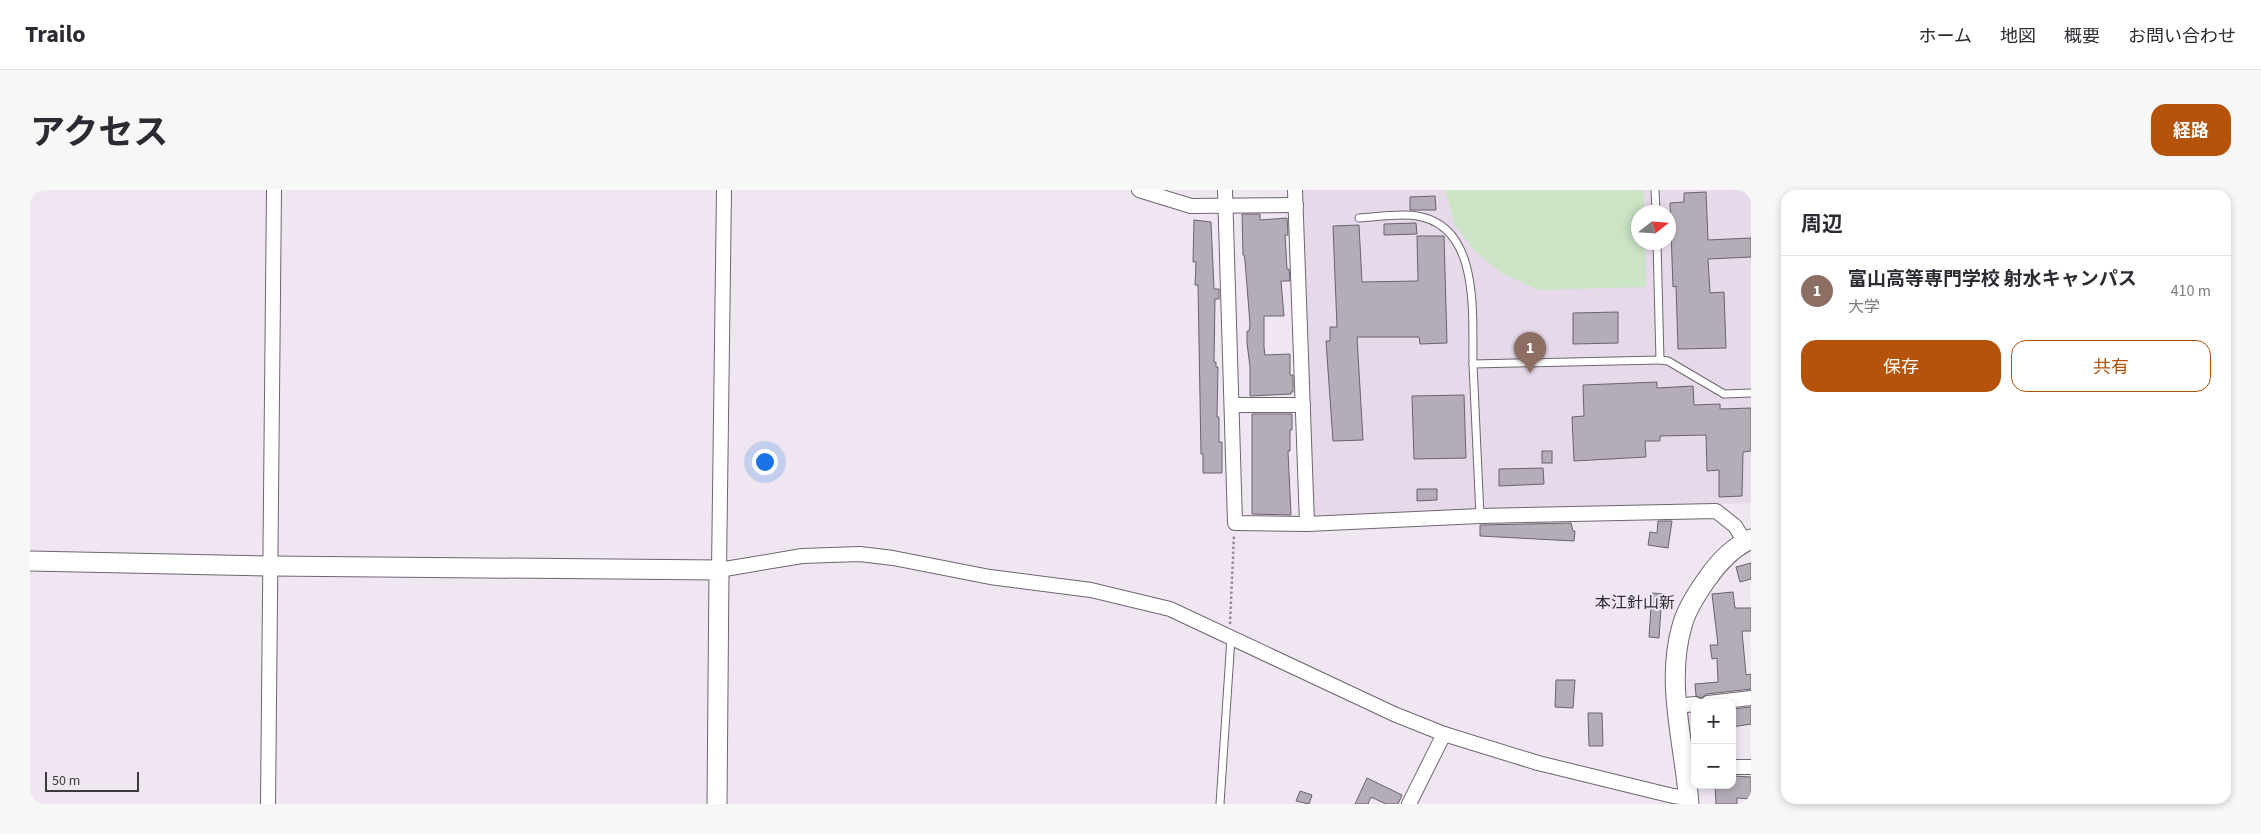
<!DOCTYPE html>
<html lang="ja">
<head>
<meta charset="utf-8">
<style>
  :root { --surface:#fff; --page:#f7f7f7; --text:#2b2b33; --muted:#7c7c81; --line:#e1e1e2; --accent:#b45309 }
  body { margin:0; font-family:"Source Sans 3","Noto Sans JP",sans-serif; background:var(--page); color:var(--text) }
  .controls { position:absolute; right:15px; bottom:15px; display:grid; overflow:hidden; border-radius:10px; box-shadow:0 2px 8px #0003 }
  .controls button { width:45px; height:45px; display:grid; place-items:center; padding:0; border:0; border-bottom:1px solid var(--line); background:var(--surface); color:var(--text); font:25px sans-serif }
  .compass { position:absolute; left:1601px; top:15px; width:45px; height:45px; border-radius:50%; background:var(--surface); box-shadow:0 2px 8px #0003; rotate:73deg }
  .scale { position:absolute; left:15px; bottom:12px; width:94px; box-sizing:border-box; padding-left:5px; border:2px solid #3c393d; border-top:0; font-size:14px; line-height:18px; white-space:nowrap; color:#3c393d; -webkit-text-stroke:4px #efe6f1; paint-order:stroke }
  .you { position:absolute; left:734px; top:271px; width:18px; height:18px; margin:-12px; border:4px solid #fff; border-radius:50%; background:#1a73e8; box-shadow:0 0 0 8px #1a73e833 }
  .badge { display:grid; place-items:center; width:32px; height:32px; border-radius:50%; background:var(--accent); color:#fff; font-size:16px; font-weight:700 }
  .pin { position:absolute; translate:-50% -41px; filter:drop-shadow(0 1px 2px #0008) }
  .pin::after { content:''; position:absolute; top:26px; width:18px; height:15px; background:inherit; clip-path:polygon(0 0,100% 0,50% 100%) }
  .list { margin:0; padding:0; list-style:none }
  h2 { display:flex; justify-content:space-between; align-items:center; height:65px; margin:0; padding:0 20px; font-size:21px }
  h2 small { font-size:16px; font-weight:400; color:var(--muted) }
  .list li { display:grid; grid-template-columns:32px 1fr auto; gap:15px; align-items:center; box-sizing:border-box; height:70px; padding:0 20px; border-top:1px solid var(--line) }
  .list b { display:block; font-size:19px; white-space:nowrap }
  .list p { margin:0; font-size:16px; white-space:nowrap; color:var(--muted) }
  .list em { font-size:16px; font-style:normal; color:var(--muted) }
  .actions { display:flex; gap:10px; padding:15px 20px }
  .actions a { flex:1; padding:11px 0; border:1px solid var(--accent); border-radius:15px; text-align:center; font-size:18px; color:var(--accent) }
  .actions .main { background:var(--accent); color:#fff }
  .map { position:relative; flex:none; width:1721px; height:614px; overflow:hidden; border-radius:15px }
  header { display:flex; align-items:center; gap:30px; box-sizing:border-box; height:70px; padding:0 25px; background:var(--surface); border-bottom:1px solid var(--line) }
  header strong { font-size:24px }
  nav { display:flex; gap:28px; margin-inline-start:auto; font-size:18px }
  .intro { display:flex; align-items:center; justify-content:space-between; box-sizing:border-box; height:120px; padding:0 30px }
  h1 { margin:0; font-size:35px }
  .button { padding:12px 22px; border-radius:15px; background:var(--accent); color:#fff; font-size:18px; font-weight:700 }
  main { display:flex; gap:30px; padding:0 30px }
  aside { flex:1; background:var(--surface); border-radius:15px; box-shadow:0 2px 8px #0003 }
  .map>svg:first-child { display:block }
  .built { fill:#e6d9ea; fill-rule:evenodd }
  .green { fill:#cae4c5 }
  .building { fill:#b4acb6; stroke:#6a636c }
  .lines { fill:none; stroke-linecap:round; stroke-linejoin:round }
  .lane-casing { stroke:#6d666f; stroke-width:9 }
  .street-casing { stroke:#6d666f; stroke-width:16 }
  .secondary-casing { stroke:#6d666f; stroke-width:21 }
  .path { stroke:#928c93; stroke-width:2.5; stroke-dasharray:2.5 2.5; stroke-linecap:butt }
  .lane { stroke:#fff; stroke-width:7 }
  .street { stroke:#fff; stroke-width:14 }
  .secondary { stroke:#fff; stroke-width:19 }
  .labels { text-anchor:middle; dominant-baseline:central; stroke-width:4; stroke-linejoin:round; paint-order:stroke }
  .neighbourhood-label { font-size:16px; fill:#322c34; stroke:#efe6f1 }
</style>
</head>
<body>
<header>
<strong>Trailo</strong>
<nav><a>ホーム</a><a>地図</a><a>概要</a><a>お問い合わせ</a></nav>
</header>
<div class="intro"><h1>アクセス</h1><a class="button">経路</a></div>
<main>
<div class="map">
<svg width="1721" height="614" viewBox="0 0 1721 614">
  <rect width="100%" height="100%" fill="#efe6f1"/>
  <!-- built -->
  <path class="built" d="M1272,0H1721V313L1284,326ZM1608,22H1638V52H1608Z"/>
  <!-- green -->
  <polygon class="green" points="1415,0 1614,0 1614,22 1608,22 1608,52 1615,53 1616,97 1509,100 1473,84 1446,63 1425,35"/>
  <!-- building -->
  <g class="building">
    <polygon points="1676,2 1678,50 1721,48 1721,67 1678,69 1680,103 1694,102 1696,158 1648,159 1646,96 1643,97 1640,13 1654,12 1654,3"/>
    <polygon points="1405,6 1406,20 1380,20 1380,7"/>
    <polygon points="1212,24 1230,24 1230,30 1257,28 1258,45 1255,45 1257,79 1259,79 1260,91 1251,91 1254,126 1234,126 1234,157 1235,165 1260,164 1260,185 1263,185 1263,202 1261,202 1261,204 1220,206 1220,177 1217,153 1217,141 1219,141 1220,134 1215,71 1214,65 1213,65"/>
    <polygon points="1164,30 1181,32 1184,99 1189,99 1189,109 1185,109 1184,172 1186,172 1186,177 1188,177 1187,227 1189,227 1189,252 1192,252 1192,283 1173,283 1173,264 1171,264 1168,95 1165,95 1166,72 1163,72"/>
    <polygon points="1386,33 1387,44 1354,45 1354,34"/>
    <polygon points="1329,35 1332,92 1388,91 1387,46 1414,46 1417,153 1390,154 1389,147 1327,147 1333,250 1303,251 1296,151 1300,151 1300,137 1307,137 1303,36"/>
    <polygon points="1588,122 1588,153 1543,154 1543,123"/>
    <polygon points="1627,192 1627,198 1663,196 1664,215 1690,214 1690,219 1721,218 1721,261 1713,262 1712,306 1689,307 1689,280 1677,281 1676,245 1630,246 1630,251 1615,251 1616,267 1544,271 1542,227 1554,226 1553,195"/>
    <polygon points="1434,205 1436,268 1384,269 1382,206"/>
    <polygon points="1222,224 1262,224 1262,240 1260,240 1260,261 1258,261 1261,325 1222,324"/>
    <rect x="1512" y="261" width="10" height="12"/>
    <polygon points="1513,278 1514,294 1469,296 1469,279"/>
    <polygon points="1387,299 1407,299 1407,310 1387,311"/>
    <polygon points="1628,331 1642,331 1638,358 1618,355 1620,342 1627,343"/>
    <polygon points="1541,333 1543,341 1545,341 1544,351 1450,346 1450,335"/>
    <polygon points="1721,373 1721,389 1710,392 1706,377"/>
    <polygon points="1703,402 1705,418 1721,418 1721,441 1712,441 1716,485 1721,484 1721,499 1677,504 1671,508 1666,506 1665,494 1688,492 1687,468 1682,469 1680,455 1688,455 1682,404"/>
    <polygon points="1622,403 1635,404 1633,416 1631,419 1629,448 1619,447"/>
    <polygon points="1526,490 1545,490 1543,518 1525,517"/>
    <polygon points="1721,517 1721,534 1702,537 1702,519"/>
    <polygon points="1558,523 1572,523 1573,556 1559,556"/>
    <polygon points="1702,586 1721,587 1721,609 1707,608 1707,614 1686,614 1685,595 1702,595"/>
    <polygon points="1337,588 1372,605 1368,614 1356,614 1341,607 1338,614 1325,614"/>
    <polygon points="1270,601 1282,605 1279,614 1266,611"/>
  </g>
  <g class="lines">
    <!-- lane casing -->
    <g class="lane-casing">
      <g id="lane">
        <polyline points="1625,0 1626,22"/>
        <path d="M1329,28C1346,27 1370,23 1387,26C1451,36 1442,126 1443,174"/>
        <polyline points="1630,170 1638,171 1694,204 1721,203"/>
        <polyline points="1450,326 1443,174 1630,170 1627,52"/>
        <polyline points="1190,614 1201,448"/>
      </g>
    </g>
    <!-- street casing -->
    <g class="street-casing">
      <g id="street">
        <polyline points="694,0 689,380 772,366 830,364 863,368 960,387 1061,400 1140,419 1364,524 1414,544 1508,573 1643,606 1659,608"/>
        <polyline points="1109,0 1161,16 1266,15"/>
        <polyline points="1195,0 1205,333 1277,334 1265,0"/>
        <polyline points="1202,215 1273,215"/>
        <polyline points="1277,334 1450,326 1686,321 1705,336 1715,352"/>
        <polyline points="1678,513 1721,508"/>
        <polyline points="1647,516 1665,514"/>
        <polyline points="1702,577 1721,577"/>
        <polyline points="238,614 244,0"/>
        <polyline points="1379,614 1414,544"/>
      </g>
    </g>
    <!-- secondary casing -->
    <g class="secondary-casing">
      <g id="secondary">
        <polyline points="0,371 241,376 689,380 687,614"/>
        <path d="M1659,614C1655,556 1635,494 1652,436C1656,420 1667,403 1677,389C1688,373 1703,357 1721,349"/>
      </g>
    </g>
    <!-- path -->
    <polyline class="path" points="1200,434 1204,344"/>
    <!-- lane -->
    <use href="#lane" class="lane"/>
    <!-- street -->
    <use href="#street" class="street"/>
    <!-- secondary -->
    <use href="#secondary" class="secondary"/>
  </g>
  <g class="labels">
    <!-- neighbourhood labels -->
    <g class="neighbourhood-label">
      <text x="1605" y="413">本江針山新</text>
    </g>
  </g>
</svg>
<div class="controls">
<button>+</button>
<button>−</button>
</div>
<svg class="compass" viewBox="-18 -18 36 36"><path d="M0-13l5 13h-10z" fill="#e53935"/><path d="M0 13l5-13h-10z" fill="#7c7c81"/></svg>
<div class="scale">50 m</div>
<div class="you"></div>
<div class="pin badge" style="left:1500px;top:183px;background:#8d6e63">1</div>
</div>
<aside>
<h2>周辺<small></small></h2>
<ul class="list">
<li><span class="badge" style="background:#8d6e63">1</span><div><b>富山高等専門学校 射水キャンパス</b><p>大学</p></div><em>410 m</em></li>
</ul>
<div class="actions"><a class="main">保存</a><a>共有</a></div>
</aside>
</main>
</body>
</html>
